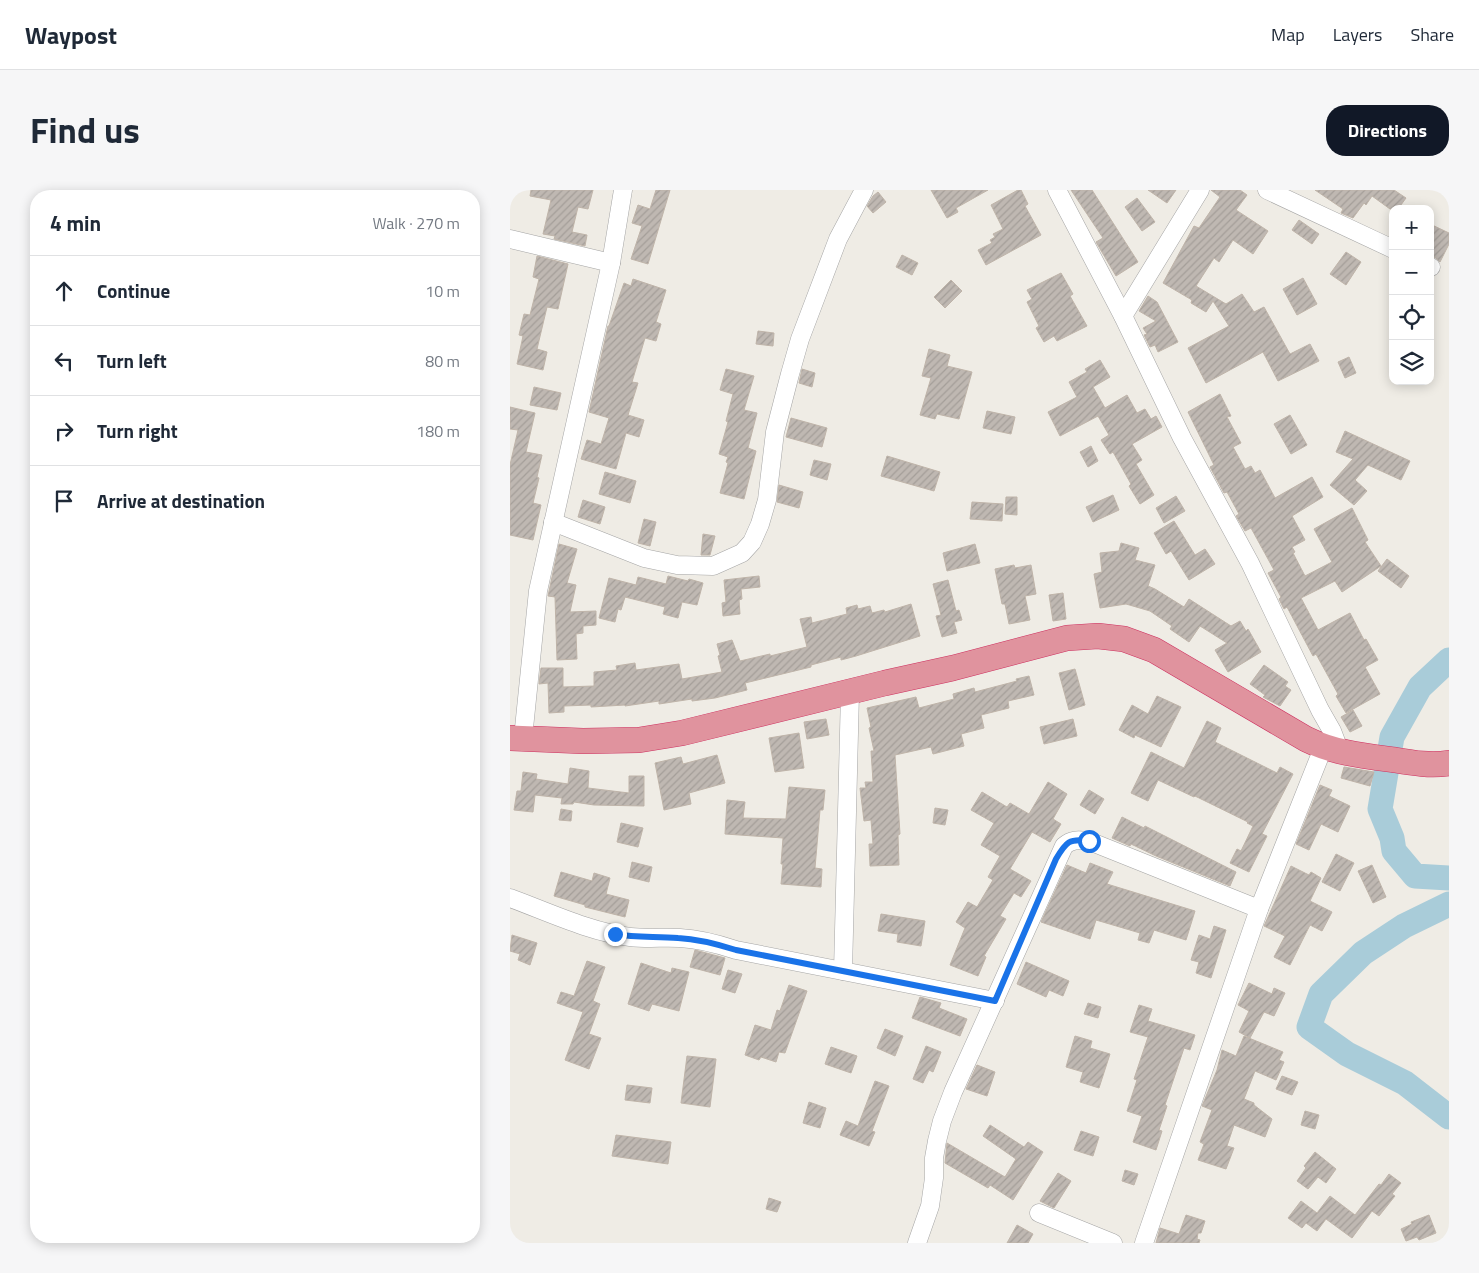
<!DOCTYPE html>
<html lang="en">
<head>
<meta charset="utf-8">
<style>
  :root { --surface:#fff; --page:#f6f6f7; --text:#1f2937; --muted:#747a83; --line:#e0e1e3; --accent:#111827 }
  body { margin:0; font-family:"Titillium Web",sans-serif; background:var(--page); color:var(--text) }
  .controls { position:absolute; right:15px; top:15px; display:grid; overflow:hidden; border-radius:10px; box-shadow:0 2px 12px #0003 }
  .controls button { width:45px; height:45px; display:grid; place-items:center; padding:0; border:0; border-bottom:1px solid var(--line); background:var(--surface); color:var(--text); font:25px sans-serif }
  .stop { position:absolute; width:15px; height:15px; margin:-11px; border:4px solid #1a73e8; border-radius:50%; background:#fff }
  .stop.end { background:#1a73e8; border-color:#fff; box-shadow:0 1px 5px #0008 }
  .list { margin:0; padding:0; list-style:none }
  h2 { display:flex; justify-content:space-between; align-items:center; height:65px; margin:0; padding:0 20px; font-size:21px }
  h2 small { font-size:16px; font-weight:400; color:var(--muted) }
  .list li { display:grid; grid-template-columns:32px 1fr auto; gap:15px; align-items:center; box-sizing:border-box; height:70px; padding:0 20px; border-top:1px solid var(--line) }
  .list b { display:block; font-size:19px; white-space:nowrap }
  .list em { font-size:16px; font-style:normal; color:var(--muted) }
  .icon { flex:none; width:28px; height:28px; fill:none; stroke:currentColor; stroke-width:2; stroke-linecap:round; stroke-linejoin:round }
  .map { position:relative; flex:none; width:939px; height:1053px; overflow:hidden; border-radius:20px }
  header { display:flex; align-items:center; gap:30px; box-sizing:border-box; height:70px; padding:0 25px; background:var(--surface); border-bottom:1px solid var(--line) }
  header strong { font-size:24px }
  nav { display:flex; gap:28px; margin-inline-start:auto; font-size:18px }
  .intro { display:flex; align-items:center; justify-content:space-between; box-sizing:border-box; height:120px; padding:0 30px }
  h1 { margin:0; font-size:35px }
  .button { padding:12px 22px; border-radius:20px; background:var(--accent); color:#fff; font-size:18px; font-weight:700 }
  main { display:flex; gap:30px; padding:0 30px }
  aside { flex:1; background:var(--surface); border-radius:20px; box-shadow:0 2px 12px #0003 }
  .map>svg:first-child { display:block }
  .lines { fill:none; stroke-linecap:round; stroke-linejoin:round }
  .river { stroke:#a9ccd9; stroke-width:25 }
  .building { fill:url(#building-hatch); stroke:#bfb4a9 }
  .minor-casing { stroke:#a5a5a5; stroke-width:19 }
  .highway-casing { stroke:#ce3160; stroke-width:26 }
  .minor { stroke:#fff; stroke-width:18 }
  .highway { stroke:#e0939e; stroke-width:25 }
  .route { stroke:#1a73e8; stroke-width:6 }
</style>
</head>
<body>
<header>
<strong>Waypost</strong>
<nav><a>Map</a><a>Layers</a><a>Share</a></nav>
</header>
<div class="intro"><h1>Find us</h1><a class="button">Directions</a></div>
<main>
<aside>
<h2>4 min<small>Walk · 270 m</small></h2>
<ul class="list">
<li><svg class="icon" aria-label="ahead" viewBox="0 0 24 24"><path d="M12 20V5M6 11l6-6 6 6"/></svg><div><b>Continue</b></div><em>10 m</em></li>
<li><svg class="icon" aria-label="left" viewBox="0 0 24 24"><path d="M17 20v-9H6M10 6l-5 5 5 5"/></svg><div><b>Turn left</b></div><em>80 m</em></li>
<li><svg class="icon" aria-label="right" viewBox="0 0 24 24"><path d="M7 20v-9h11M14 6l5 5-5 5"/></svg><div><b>Turn right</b></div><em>180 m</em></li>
<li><svg class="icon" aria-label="arrive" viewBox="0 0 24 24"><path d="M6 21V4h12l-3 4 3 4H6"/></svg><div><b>Arrive at destination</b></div></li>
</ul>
</aside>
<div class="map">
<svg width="939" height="1053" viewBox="0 0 939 1053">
  <defs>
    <pattern id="building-hatch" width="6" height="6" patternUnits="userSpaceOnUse" patternTransform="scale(1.25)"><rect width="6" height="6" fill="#bfb8b2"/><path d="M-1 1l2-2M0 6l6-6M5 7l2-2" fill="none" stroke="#a49e99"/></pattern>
  </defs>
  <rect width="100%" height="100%" fill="#efece5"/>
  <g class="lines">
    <!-- river -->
    <g class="river">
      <polyline points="939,470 910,497 882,547 870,619 882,648 884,661 905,686 939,688"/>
      <polyline points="939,714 894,736 853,763 811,804 799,837 837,864 895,893 939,927"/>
    </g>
  </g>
  <!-- building -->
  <g class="building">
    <polygon points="21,0 83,0 78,19 68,17 62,42 77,45 75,56 44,49 45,46 33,44 41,10 20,6"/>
    <polygon points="146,0 160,0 138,74 121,69 132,36 122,33 128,15 140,19"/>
    <polygon points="421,0 478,0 446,18 448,22 437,28"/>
    <polygon points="508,0 511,0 518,14 515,16 531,45 476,75 468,60 482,53 480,50 485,47 483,44 493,39 481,15"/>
    <polygon points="561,0 582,0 628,72 606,86 586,52 593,48"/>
    <polygon points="638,0 666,0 657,13"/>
    <polygon points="701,0 730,0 737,5 726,20 758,41 743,64 723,50 709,72 704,68 686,96 716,114 732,104 744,122 754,117 780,164 800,154 809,171 768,191 753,162 696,193 678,158 719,136 703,111 696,122 681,113 682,110 653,93 684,36 689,38 710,7"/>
    <polygon points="805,0 884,0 896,8 888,19 880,19 862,6 856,15 854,13 843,28 831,23 833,19"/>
    <polygon points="368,2 376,12 363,23 357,16 363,6"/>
    <polygon points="627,8 645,32 632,41 615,17"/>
    <polygon points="789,30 809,44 802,54 782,40"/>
    <polygon points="920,34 939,43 939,54 930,72 926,68 920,66"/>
    <polygon points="836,62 851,72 836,95 820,84"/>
    <polygon points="392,65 408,73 402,85 386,77"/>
    <polygon points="27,66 58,74 48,119 37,117 27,159 37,162 33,180 7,174 13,146 9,145 14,124 20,125 29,89 23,87"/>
    <polygon points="551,83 563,104 560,106 577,136 547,151 544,146 534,152 526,138 529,136 517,112 522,109 517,100"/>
    <polygon points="793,88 807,114 787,125 773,99"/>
    <polygon points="123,89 156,100 146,132 151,134 146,151 135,148 122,192 128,193 118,225 134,230 129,247 116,243 106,279 71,269 77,250 91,254 99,228 79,222 98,136 99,136 114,93 121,96"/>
    <polygon points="441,90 452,101 435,118 424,107"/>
    <polygon points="638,106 647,112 668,152 648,162 645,155 640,157 634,145 637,144 633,138 646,131 629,121"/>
    <polygon points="248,141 264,143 263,156 246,154"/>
    <polygon points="419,159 440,165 437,176 462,182 449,229 427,224 425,229 410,225 421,188 412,186"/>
    <polygon points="839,167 846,183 835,188 828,172"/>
    <polygon points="590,170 600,187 583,197 595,218 617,205 627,223 635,219 641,229 646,226 652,237 622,254 632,270 626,274 644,305 630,314 619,296 621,294 603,262 600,264 591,250 599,245 588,226 550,246 538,222 567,207 559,192 577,182 575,179"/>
    <polygon points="216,179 244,186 234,220 247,223 238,258 246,261 234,309 210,303 218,273 216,272 218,267 209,264 218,232 216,231 223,204 210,200"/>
    <polygon points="292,179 305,183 302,197 289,193"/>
    <polygon points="24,197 51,203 47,220 20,215"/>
    <polygon points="710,204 721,226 717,227 731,253 723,257 735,279 741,276 745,283 750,280 765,308 802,287 813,307 782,326 795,350 782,357 785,362 783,363 795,386 822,372 804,339 842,318 858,350 855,352 871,376 832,402 825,391 791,408 808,440 840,423 854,450 856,449 868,470 855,477 870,504 836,523 826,506 828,504 806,464 803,466 777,417 774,419 769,409 771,407 758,383 764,380 741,338 735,341 726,326 729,324 717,302 714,303 700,277 704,275 678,222"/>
    <polygon points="0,217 25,223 16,262 32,265 27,287 29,288 23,313 31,315 23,350 0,345 0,275 8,240 0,239"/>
    <polygon points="477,221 505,227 501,244 473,238"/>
    <polygon points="780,225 797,255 781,264 764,234"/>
    <polygon points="281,228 317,238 312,257 276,247"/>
    <polygon points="835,241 900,271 891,290 858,275 845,290 857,301 844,315 820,295 843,269 826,262"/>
    <polygon points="581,256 588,271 578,277 570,262"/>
    <polygon points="377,266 430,282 424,301 371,286"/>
    <polygon points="304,270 321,274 317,290 300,285"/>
    <polygon points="95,282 126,291 120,313 89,304"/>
    <polygon points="269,295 293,302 289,318 267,312"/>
    <polygon points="603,305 609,320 583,332 576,317"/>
    <polygon points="666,306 675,321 654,333 646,318"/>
    <polygon points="496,307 507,307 507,325 495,324"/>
    <polygon points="73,310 95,317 90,334 68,327"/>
    <polygon points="462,312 493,314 492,331 460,329"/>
    <polygon points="134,329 146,332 140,356 128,353"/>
    <polygon points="664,331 685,365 695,359 705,374 679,390 661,361 656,364 644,343"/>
    <polygon points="193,344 205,346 200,365 191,365"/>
    <polygon points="611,353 629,358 625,370 645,375 638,396 645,399 674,417 679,409 721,436 730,431 736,441 738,439 751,462 718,482 705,460 717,453 690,436 679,452 660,439 662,436 640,421 616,414 590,418 584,384 592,382 590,363 609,361"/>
    <polygon points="49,354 67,359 57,393 66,395 60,422 86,421 86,435 73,436 73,443 66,444 67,469 47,470 45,407 38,406"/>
    <polygon points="465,354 470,373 437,381 433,363"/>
    <polygon points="877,369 899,386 891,398 868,381"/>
    <polygon points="504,375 505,378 521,375 526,404 515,406 520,430 499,434 495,414 492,414 485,379"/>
    <polygon points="158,386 178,391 179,389 193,393 187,415 172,412 168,428 153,424 155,417 115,407 111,420 108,419 105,432 89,428 99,388 126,395 128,387 156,394"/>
    <polygon points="249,386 250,397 231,399 232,409 229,410 230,424 213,426 212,413 216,412 214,390"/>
    <polygon points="438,390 446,421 449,420 452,430 444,432 447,443 432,447 426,426 431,425 423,394"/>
    <polygon points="553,403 556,429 543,431 539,405"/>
    <polygon points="401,414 410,446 346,466 331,470 331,467 301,475 301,477 235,493 237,500 205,508 182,511 182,509 149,514 149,511 115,516 115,515 81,517 81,515 54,516 54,522 39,523 38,493 29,494 31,478 53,478 53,497 84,496 84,482 107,480 106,476 125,473 126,480 169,474 172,489 212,482 208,466 210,465 207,454 222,450 230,471 260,464 260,466 297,457 290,429 301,427 302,433 337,424 336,418 347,415 348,419 360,416 362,423 374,420 375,422"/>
    <polygon points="754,475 778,492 775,496 781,500 770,516 753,507 755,505 740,494"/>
    <polygon points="565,479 575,515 559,520 549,483"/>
    <polygon points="519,486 524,505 498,511 499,518 471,525 474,538 451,544 454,556 423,564 421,557 385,565 390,644 388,645 389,675 360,676 359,654 363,654 361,630 354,631 350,598 356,598 355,592 363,592 361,561 364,561 359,538 361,537 357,518 406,507 409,518 444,509 443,504 464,498 465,502 507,491 506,489"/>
    <polygon points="647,506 671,517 651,557 625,545 624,548 609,540 622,515 638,524"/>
    <polygon points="843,520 852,536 840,542 831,527"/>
    <polygon points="316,529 319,545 297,549 294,532"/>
    <polygon points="563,529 567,546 534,554 530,537"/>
    <polygon points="697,531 711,538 705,552 767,583 770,577 783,584 752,644 757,646 739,682 720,673 727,659 731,661 743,636 737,633 738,632 685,606 684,607 648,590 638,611 621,603 641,562 674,578"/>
    <polygon points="289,543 294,578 265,582 259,548"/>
    <polygon points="207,565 215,593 179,603 181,614 154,620 145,573 171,567 173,574"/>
    <polygon points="834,577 864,582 860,596 831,588"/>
    <polygon points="60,578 79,581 78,598 119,603 119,586 134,586 134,616 84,615 64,612 63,614 51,614 52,608 25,605 23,622 4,620 7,601 11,601 13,582 27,584 26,589 58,594"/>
    <polygon points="538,592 557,604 543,629 551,634 540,652 522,642 500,679 521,691 511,707 504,703 490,726 496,729 474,766 476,767 468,786 440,775 455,738 446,732 458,712 467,717 483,690 478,687 490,666 471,655 484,633 461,620 472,602 497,617 500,613 519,624"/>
    <polygon points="810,595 822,600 819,606 840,616 828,642 811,634 799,660 786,654"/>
    <polygon points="279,597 315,600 313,620 310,620 305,678 312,679 311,697 271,694 273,674 271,674 273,648 215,644 217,610 235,612 233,628 276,629"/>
    <polygon points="579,600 594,609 585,624 570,615"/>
    <polygon points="425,618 438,620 435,635 423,633"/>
    <polygon points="51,619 62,621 61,631 49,630"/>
    <polygon points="612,627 634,638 635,636 726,682 720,696 646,666 621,654 620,656 602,648"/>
    <polygon points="111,633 133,638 128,657 107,652"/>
    <polygon points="826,664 844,673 830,701 812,692"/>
    <polygon points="122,672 142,677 139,692 119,687"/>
    <polygon points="580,673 603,682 597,694 685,721 676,750 644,740 639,753 628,750 630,743 586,730 580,749 531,732 557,675 576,683"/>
    <polygon points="862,675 876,707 863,713 848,681"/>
    <polygon points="781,676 799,685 801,682 811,688 800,711 822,722 812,741 800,735 780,775 764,767 775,746 754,736"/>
    <polygon points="51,682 82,691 84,683 100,688 96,704 119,710 115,727 75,717 75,715 44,706"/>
    <polygon points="371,724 415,731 411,756 387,752 388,744 368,741"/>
    <polygon points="704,736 716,740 701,788 686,783 689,772 681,770 689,745 700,749"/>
    <polygon points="2,745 27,753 20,775 8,770 10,764 0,761"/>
    <polygon points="185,760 215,768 210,785 180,777"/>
    <polygon points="77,771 95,777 83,811 90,814 79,844 91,848 79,879 55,870 73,822 47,813 51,802 64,806"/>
    <polygon points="516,772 559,791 553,806 539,800 536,807 507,794"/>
    <polygon points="131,773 161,783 162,778 179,782 169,821 142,814 139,821 118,814"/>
    <polygon points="218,780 232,784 225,803 212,799"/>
    <polygon points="739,793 762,804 764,798 775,803 764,826 754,822 740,848 729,842 739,821 728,815"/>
    <polygon points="279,795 297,801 275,863 269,862 266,872 251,867 249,870 235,865 245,835 261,840 267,820 270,821"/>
    <polygon points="410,807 431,813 429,818 457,829 450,846 402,828"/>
    <polygon points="578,813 591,817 588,828 574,824"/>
    <polygon points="629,815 642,819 638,831 685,845 680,860 674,858 655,915 657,916 649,940 652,941 646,960 623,952 632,926 617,921 627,890 624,889 638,847 620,842"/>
    <polygon points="375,839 393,846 385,866 367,858"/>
    <polygon points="565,846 582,851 580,858 600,864 589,898 570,892 573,882 556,877"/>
    <polygon points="734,846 773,862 769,870 774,872 766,890 745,881 734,909 744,913 744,915 762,929 755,947 724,935 717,956 724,958 716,979 688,970 694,954 690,952 702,920 692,916 707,880 712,860 726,866"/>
    <polygon points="416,856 431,862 423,882 419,880 413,893 403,889"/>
    <polygon points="321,857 347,866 341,883 315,874"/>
    <polygon points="177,866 206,869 200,917 171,913"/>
    <polygon points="467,875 485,882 477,906 456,899"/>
    <polygon points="772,886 788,892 782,905 766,899"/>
    <polygon points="365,891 379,896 362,941 365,942 359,956 330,945 336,931 348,936"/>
    <polygon points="117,895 142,898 140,913 115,910"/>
    <polygon points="299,912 316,918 310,938 293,933"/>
    <polygon points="795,921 809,925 805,939 791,935"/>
    <polygon points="480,935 514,957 518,952 533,962 503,1010 480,995 478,998 435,973 437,953 495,987 506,969 473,946"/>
    <polygon points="571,941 589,947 583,966 564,960"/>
    <polygon points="106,945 161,952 158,974 102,966"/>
    <polygon points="805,962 826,979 816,993 808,987 798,999 787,991 796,978 794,976"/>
    <polygon points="615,980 628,984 624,995 612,991"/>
    <polygon points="548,983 561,991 544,1018 530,1011"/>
    <polygon points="879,984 891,993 882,1004 885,1006 869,1026 862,1021 842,1048 816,1029 807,1041 796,1033 792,1038 778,1028 791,1011 807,1023 820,1006 845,1025 869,994 871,995"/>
    <polygon points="259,1008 271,1012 267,1022 256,1019"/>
    <polygon points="676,1025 695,1031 691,1043 688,1043 687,1049 690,1050 689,1053 646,1053 650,1038 669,1044"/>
    <polygon points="919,1025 926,1043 909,1050 907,1047 896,1051 891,1039 902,1034 901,1032"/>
    <polygon points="507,1035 523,1044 518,1053 497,1053"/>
  </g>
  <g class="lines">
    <!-- minor casing -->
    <g class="minor-casing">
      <g id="minor">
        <polyline points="547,0 613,126 672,248 740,373 810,520 822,541 830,562"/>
        <polyline points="757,0 883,59"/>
        <polyline points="0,49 101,73"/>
        <polyline points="920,77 921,77"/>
        <polyline points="613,126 690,0"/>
        <polyline points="43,332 134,368 167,375 203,376 232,363 242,352 250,334 257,310 265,242 280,184 290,149 328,49 354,0"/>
        <polyline points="13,548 28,401 101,73 113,0"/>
        <path d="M0,708C38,722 80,742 120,747C137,749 154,747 170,748C190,749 208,754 226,760L485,811"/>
        <polyline points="333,781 340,503"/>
        <polyline points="529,1023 603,1053"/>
        <path d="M407,1053L420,1016L424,988V968L427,951L432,931L443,902L554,656C562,649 568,650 579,651L749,719"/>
        <polyline points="634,1053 749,719 813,558"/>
      </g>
    </g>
    <!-- highway casing -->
    <g class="highway-casing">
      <path id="highway" d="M0,548L73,551L129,550L172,543L375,493L443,478L557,448L588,446L614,449L644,460L796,549C824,563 854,566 885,570C903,573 921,576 939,573"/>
    </g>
    <!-- minor -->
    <use href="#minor" class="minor"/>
    <!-- highway -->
    <use href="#highway" class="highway"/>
  </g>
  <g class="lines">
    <!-- route -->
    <path class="route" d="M105,744C126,748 147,746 168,748C188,749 207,754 226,760L485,811L546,669C556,652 559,648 579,651"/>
  </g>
</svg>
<div class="controls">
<button>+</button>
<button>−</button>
<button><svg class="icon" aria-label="locate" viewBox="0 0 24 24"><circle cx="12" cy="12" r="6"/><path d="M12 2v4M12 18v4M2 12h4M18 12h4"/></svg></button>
<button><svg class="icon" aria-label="layers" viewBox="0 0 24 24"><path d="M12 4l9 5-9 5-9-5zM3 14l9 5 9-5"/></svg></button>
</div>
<div class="stop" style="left:579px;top:651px"></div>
<div class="stop end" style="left:105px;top:744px"></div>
</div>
</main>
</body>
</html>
